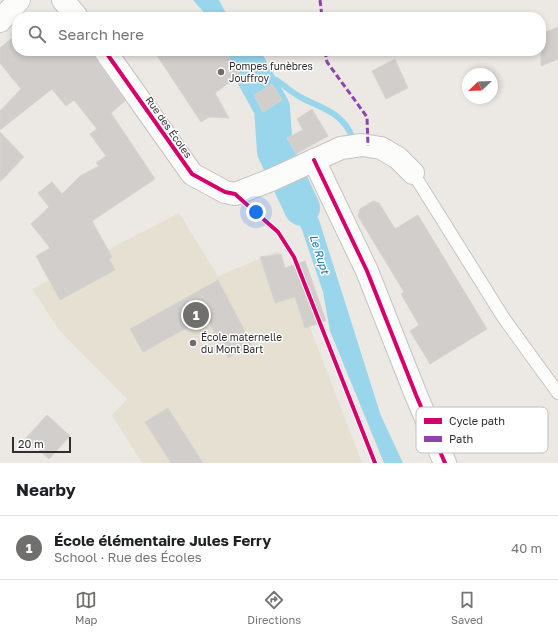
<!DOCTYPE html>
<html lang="en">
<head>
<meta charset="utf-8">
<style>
  :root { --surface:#fff; --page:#f6f6f6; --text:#202124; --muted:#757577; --line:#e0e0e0; --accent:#706f6e }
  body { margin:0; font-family:"Golos Text",sans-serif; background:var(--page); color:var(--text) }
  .compass { position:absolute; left:462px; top:68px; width:36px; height:36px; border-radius:50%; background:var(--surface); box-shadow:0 2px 6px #0003; rotate:247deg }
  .scale { position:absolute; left:12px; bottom:10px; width:59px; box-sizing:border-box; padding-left:4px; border:2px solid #2e2e2e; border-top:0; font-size:11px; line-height:14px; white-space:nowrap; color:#2e2e2e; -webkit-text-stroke:3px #fff; paint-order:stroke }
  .you { position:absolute; left:256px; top:212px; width:14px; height:14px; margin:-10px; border:3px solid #fff; border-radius:50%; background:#1a73e8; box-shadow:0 0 0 6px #1a73e833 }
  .badge { display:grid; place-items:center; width:26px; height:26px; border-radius:50%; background:var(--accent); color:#fff; font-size:13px; font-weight:700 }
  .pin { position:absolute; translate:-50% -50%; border:2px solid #fff; box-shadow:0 1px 4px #0006 }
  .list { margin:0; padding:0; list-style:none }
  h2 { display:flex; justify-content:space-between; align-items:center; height:52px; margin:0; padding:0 16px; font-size:17px }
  h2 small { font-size:13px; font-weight:400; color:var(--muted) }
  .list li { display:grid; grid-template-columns:26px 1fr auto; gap:12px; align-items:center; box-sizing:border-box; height:64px; padding:0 16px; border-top:1px solid var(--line) }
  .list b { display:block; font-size:15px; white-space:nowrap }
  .list p { margin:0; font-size:13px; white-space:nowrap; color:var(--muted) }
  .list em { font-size:13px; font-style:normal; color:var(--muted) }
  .icon { flex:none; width:22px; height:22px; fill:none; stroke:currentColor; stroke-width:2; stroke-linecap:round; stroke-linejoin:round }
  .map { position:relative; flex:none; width:558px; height:463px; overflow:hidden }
  .search { position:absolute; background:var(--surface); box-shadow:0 2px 6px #0003; left:12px; right:12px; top:12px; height:44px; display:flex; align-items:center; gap:10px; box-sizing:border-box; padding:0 14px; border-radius:16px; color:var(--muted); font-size:15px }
  .sheet { height:116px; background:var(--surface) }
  nav { display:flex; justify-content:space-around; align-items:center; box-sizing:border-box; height:56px; border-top:1px solid var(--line); background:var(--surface); font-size:11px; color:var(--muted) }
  nav a { display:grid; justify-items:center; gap:2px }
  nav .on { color:var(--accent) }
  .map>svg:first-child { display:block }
  .education { fill:#e6e0d3 }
  .water { fill:#99d6ec }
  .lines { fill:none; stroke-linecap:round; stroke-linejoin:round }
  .stream { stroke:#99d6ec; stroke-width:6 }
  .river { stroke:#99d6ec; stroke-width:36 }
  .building { fill:#d1cecb; stroke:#d7d4d0 }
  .service-casing { stroke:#c5c4c5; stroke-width:14 }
  .minor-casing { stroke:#c5c4c5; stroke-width:24 }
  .secondary-casing { stroke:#c5c4c5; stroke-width:24 }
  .service { stroke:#fcfcfb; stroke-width:12 }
  .minor { stroke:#fcfcfb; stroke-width:22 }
  .secondary { stroke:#fcfcfb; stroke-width:22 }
  .quiet { stroke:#8e44ad; stroke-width:3; stroke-dasharray:6 3; stroke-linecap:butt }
  .cycleway-casing { stroke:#fff; stroke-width:6 }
  .cycleway { stroke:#d6006c; stroke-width:4 }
  .poi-dot { fill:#706f6e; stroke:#fff; stroke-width:1.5 }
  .labels { text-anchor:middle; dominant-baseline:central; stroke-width:3; stroke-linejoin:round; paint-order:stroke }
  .poi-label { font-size:10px; fill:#2e2e2e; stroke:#fff; text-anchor:start }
  .street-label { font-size:10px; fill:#2e2e2e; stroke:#fff }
  .water-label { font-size:11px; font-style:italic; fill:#0d6fa3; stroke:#fff }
  .key { fill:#fff; stroke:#c0c0c0; stroke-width:1 }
  .key-label { font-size:11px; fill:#2e2e2e }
</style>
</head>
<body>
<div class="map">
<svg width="558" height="463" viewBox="0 0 558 463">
  <rect width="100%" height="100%" fill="#ece8e4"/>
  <!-- education -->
  <polygon class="education" points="179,213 218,276 278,251 310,327 362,463 142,463 112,415 127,399 59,330 32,289"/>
  <!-- water -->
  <g class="water">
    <polygon points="193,0 219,0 228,17 208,17"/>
    <polygon points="232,51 249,51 272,84 254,95 247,75"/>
    <polygon points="297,180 319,220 381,416 403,463 384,463 330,331 323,292 302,230 279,182"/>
  </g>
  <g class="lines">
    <!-- stream -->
    <path class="stream" d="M258,74C264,76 271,77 276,80C285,86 292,93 302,98C323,109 344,113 353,139"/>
    <!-- river -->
    <polyline class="river" points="240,51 272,108 275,151 302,208"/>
  </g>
  <!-- building -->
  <g class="building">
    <polygon points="558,27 558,59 541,66 541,34"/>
    <polygon points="17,34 17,51 93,51 95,58 125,101 111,113 155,179 92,221 112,257 109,259 115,270 60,300 36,256 50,248 31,224 49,207 38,193 52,182 62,194 80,176 99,166 96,163 106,156 90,134 97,129 74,100 66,106 52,89 0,130 0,111 21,89 0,63 0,48"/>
    <polygon points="154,51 225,51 240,75 215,93 229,118 209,117 201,122"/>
    <polygon points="395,59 408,88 386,99 372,71"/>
    <polygon points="272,84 282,100 263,112 254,95"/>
    <polygon points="312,109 328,136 296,154 287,138 303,130 297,119"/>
    <polygon points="0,132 24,157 0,182"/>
    <polygon points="373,201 379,203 395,229 418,215 487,329 430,364 410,331 419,325 401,294 404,292 358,216 360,209"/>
    <polygon points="281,254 285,268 305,261 326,321 305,328 295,297 275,303 260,257"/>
    <polygon points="218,280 252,345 228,358 209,322 204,325 201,320 143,352 130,329"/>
    <polygon points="168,408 203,463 171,463 145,422"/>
    <polygon points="47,415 70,436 49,459 26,438"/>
  </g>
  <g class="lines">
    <!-- service casing -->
    <g class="service-casing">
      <polyline id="service" points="413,173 503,317 558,393"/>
    </g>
    <!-- minor casing -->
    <g class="minor-casing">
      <g id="minor">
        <polyline points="63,0 77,17"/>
        <polyline points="105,51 192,174 225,192 235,194 271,180 341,148 362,145 381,148 398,158 413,173"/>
        <polyline points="314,160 367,271 416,395 445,463"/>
      </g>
    </g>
    <!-- secondary casing -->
    <g class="secondary-casing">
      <polyline id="secondary" points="0,21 19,0"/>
    </g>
    <!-- service -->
    <use href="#service" class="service"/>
    <!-- minor -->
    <use href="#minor" class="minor"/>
    <!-- secondary -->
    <use href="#secondary" class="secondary"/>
    <!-- quiet -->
    <g class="quiet">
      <polyline points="320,0 322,17"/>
      <polyline points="325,51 327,62 367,117 368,146"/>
    </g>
    <!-- cycleway casing -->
    <g class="cycleway-casing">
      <g id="cycleway">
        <polyline points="105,51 192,174 225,192 235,194 278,232 294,257 375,463"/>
        <polyline points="314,160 367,271 416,395 445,463"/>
      </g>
    </g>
    <!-- cycleway -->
    <use href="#cycleway" class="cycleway"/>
  </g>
  <!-- markers -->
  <g class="poi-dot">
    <circle cx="221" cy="72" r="4"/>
    <circle cx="193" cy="343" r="4"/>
  </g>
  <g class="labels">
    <!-- poi labels -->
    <g class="poi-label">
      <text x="229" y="66">Pompes funèbres<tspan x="229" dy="12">Jouffroy</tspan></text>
      <text x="201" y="337">École maternelle<tspan x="201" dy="12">du Mont Bart</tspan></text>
    </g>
    <!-- street labels -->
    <g class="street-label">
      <text transform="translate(169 127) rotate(55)">Rue des Écoles</text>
    </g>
    <!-- water labels -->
    <g class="water-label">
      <text transform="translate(320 254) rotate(72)">Le Rupt</text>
    </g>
  </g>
  <!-- legend -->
  <rect x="416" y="407" width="132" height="46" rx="6" class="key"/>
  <rect x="424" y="418" width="18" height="6" fill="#d6006c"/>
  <rect x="424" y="436" width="18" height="6" fill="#8e44ad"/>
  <g class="key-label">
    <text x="449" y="425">Cycle path</text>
    <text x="449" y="443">Path</text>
  </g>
</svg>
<svg class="compass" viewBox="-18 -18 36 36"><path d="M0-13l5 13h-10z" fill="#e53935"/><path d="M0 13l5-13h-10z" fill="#757577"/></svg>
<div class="scale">20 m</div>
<div class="you"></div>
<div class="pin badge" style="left:196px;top:315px">1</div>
<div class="search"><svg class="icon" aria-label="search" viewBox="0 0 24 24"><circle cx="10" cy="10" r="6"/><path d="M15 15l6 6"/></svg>Search here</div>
</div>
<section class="sheet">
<h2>Nearby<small></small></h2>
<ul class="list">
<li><span class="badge">1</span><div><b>École élémentaire Jules Ferry</b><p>School · Rue des Écoles</p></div><em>40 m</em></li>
</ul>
</section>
<nav>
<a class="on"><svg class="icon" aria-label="map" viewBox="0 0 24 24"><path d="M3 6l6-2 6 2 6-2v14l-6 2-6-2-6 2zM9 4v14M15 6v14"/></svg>Map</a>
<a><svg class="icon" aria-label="directions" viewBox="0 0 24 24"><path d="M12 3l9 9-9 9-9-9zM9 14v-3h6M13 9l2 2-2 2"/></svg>Directions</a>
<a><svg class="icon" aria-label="saved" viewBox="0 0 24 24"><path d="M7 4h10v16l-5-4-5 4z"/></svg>Saved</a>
</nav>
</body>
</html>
